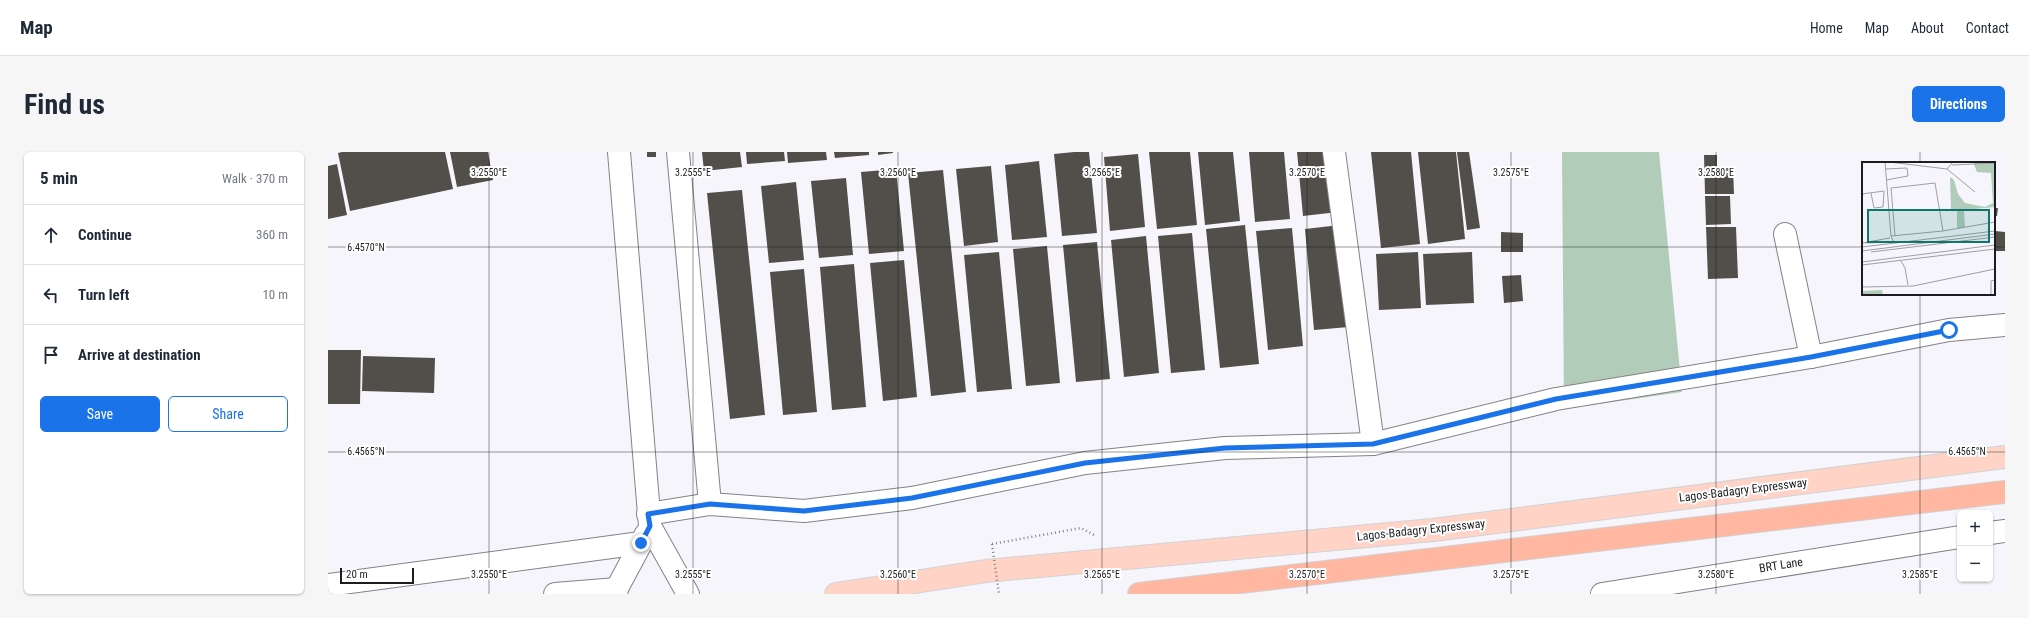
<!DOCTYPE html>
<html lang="en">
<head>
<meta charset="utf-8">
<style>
  :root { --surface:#fff; --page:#f6f6f7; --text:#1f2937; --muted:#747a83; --line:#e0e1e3; --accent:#1a73e8 }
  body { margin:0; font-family:"Roboto Condensed",sans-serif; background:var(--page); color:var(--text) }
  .controls { position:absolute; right:12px; bottom:12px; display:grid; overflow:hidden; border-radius:6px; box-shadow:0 1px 3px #0004 }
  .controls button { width:36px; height:36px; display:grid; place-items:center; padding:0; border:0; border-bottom:1px solid var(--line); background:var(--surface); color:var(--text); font:20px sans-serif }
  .scale { position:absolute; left:12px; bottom:10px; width:74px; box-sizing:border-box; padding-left:4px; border:2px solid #1d1c1f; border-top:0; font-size:11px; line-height:14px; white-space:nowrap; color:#1d1c1f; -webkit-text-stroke:3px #fff; paint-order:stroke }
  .stop { position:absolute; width:12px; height:12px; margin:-9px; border:3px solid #1a73e8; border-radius:50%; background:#fff }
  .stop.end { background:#1a73e8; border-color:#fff; box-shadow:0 1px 4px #0008 }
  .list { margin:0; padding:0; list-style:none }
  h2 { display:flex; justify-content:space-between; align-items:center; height:52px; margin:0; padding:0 16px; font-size:17px }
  h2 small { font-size:13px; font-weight:400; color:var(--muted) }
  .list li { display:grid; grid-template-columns:26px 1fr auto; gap:12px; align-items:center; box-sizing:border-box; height:60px; padding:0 16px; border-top:1px solid var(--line) }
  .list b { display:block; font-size:15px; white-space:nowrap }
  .list em { font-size:13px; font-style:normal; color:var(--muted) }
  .actions { display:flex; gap:8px; padding:12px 16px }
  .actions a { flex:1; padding:9px 0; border:1px solid var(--accent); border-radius:6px; text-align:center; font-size:14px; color:var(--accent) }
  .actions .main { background:var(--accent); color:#fff }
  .icon { flex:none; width:22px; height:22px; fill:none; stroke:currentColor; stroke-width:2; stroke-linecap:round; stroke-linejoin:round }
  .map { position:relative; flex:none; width:1677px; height:442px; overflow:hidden; border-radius:6px }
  header { display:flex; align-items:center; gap:24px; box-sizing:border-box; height:56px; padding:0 20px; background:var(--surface); border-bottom:1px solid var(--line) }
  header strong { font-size:19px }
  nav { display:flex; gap:22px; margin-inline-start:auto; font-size:14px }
  .intro { display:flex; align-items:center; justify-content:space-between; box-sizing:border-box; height:96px; padding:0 24px }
  h1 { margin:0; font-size:28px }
  .button { padding:10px 18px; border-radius:6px; background:var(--accent); color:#fff; font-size:14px; font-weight:700 }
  main { display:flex; gap:24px; padding:0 24px }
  aside { flex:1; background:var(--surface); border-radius:6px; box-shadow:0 1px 3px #0004 }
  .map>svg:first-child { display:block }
  .green { fill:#b1ccb9 }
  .building { fill:#524f4a }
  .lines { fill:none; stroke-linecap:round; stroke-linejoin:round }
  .minor-casing { stroke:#838288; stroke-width:24 }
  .major-casing { stroke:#d2d2d2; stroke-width:24 }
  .highway-casing { stroke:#d2d2d2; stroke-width:24 }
  .path { stroke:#828186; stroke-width:2.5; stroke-dasharray:1 3; stroke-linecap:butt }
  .minor { stroke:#fff; stroke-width:22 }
  .major { stroke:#ffd4c7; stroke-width:22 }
  .highway { stroke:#ffb7a1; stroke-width:22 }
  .path-bridge { stroke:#828186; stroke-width:2.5; stroke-dasharray:1 3; stroke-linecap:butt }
  .route { stroke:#1a73e8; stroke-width:5 }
  .ticks { fill:none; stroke:#1d1c1f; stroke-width:1; stroke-opacity:0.45 }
  .labels { text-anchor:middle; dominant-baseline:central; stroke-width:4; stroke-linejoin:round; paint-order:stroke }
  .street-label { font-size:12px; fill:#1d1c1f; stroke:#fff }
  .inset-road { fill:none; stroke:#9f9ea3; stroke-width:1 }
  .view { fill:#0f766e; fill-opacity:0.15; stroke:#0f766e; stroke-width:2 }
  .inset-edge { fill:none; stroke:#1d1c1f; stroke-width:2 }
  .ticks-label { font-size:10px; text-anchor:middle; fill:#1d1c1f; stroke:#fff; stroke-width:4; stroke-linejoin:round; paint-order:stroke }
</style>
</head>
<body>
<header>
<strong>Map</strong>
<nav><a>Home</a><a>Map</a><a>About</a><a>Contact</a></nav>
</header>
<div class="intro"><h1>Find us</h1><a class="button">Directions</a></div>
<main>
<aside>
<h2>5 min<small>Walk · 370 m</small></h2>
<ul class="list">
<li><svg class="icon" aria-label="ahead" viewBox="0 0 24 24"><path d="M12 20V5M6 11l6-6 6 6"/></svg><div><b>Continue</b></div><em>360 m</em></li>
<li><svg class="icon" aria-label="left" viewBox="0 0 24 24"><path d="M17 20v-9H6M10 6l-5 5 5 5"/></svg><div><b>Turn left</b></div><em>10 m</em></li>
<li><svg class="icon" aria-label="arrive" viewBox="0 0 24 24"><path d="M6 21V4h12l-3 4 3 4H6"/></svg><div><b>Arrive at destination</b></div></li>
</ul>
<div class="actions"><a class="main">Save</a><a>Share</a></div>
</aside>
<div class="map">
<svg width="1677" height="442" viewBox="0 0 1677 442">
  <rect width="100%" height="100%" fill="#f6f5fb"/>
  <!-- green -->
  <polygon class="green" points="1234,0 1331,0 1354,240 1236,257"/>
  <!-- building -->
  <g class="building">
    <polygon points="14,0 117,0 125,37 22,59 10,1"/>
    <polygon points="122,0 160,0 165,28 129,35"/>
    <rect x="319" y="0" width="9" height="5"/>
    <polygon points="374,0 412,0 414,15 376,19"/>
    <polygon points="418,0 456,0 457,9 419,12"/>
    <polygon points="459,0 498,0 499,8 460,11"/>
    <polygon points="506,0 541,0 541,3 507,6"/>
    <polygon points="550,0 565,0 565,1 550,3"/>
    <polygon points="746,0 761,0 769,81 734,84 726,2"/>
    <polygon points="821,0 862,0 869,73 829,77"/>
    <polygon points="870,0 905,0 912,69 877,73"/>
    <polygon points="921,0 956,0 962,67 927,70"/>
    <polygon points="969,0 1004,0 1010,60 975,64"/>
    <polygon points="1043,0 1083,0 1092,92 1053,96"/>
    <polygon points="1090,0 1128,0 1137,87 1100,92"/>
    <polygon points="1129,0 1141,0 1152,76 1139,78"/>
    <polygon points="810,2 817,75 782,79 776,5"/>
    <polygon points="1376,3 1389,3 1389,16 1405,16 1406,42 1377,42"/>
    <polygon points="711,9 719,85 684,88 677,13"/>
    <polygon points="9,12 19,63 0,67 0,14"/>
    <polygon points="663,14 670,90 636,94 628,17"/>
    <polygon points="568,17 576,99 541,102 533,20"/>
    <polygon points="615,18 638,240 603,244 580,21"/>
    <polygon points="518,26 525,103 491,106 483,29"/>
    <polygon points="468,30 476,108 441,111 433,34"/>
    <polygon points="414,38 437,263 402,267 379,41"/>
    <polygon points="1377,44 1402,44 1403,72 1378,73"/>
    <polygon points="1666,56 1670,56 1669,64 1666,64"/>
    <polygon points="917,73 931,212 892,216 878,77"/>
    <polygon points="1012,73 1021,175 986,178 977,77"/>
    <polygon points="1378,75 1408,75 1410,126 1380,127"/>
    <polygon points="964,76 975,194 940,198 928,79"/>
    <polygon points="1667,79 1677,80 1677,99 1667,99"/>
    <polygon points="1173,80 1195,81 1195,100 1173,100"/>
    <polygon points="864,81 877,218 843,221 830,84"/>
    <polygon points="818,84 831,221 796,225 783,88"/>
    <polygon points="769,90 782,227 748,230 735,93"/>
    <polygon points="719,94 732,231 698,234 685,97"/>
    <polygon points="671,100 684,237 649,240 636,103"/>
    <polygon points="1090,100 1093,156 1051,158 1048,102"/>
    <polygon points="1144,100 1146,151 1098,153 1095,102"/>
    <polygon points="576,108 589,245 555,249 542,111"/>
    <polygon points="526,112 538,255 504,258 492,115"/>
    <polygon points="476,117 489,260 455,263 442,120"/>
    <polygon points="1193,123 1195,149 1176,151 1174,124"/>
    <polygon points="0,198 33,198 32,252 0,252"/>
    <polygon points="35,204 107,206 106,241 34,239"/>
  </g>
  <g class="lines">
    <!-- minor casing -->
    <g class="minor-casing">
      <g id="minor">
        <polyline points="291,0 322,374 360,442"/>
        <polyline points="350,0 382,352"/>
        <polyline points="1006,0 1045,292"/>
        <polyline points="1457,82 1483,205"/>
        <polyline points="320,362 382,352 476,359 584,346 757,311 897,296 1045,292 1228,247 1483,205 1621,178 1677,173"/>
        <polyline points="1662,381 1677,379"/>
        <polyline points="0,433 313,391"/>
        <polyline points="227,442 289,437"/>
        <polyline points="286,442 318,382"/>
        <polyline points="1274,442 1632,385"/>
      </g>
    </g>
    <!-- major casing -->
    <g class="major-casing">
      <polyline id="major" points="508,442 658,419 1105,378 1677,305"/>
    </g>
    <!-- highway casing -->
    <g class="highway-casing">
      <polyline id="highway" points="811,442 1677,340"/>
    </g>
    <!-- path -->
    <polyline class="path" points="664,392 753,376 768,384"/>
    <!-- minor -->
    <use href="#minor" class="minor"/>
    <!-- major -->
    <use href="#major" class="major"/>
    <!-- highway -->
    <use href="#highway" class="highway"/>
    <!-- path-bridge -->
    <polyline class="path-bridge" points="664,392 671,442"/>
  </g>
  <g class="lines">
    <!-- route -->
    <polyline class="route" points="313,391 322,374 320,362 382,352 476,359 584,346 757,311 897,296 1045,292 1228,247 1483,205 1621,178"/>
  </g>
  <!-- ticks -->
  <path class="ticks" d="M161,0V442M365,0V442M570,0V442M774,0V442M979,0V442M1183,0V442M1388,0V442M1592,0V11M0,95H1535M1666,95H1677M1592,142V442M0,300H1677"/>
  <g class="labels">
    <!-- street labels -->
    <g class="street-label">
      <text transform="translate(1415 338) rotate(-7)">Lagos-Badagry Expressway</text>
      <text transform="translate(1093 378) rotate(-6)">Lagos-Badagry Expressway</text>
      <text transform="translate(1453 413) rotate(-9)">BRT Lane</text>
    </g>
  </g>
  <!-- overview -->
  <g transform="translate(1534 10)">
    <rect width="133" height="133" fill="#f6f5fb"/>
    <path d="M111,0H133V45L102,48L103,65L95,67V48H89L88,15L92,18L96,32L103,41L123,45L131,41L129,11L115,10ZM20,128L21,133H0V129Z" fill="#b1ccb9"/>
    <path class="inset-road" d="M23,0L29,74L32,81M27,0L85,7L91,0M90,3L133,1M23,7L45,6L46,14L24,18M85,7L113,30M9,31L12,46L21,45L22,29M0,32L22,29M29,74L81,69L133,60M33,74L29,26L73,21L81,69M0,81L28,76M3,81L27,80M0,85L133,69M0,89L133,72M9,90L133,75M39,99L43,106L46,123M0,100L133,83M0,103L133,87M0,125L51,124L133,107M129,133V119L133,118"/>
    <path class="view" d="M6,48H127V80H6Z"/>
    <rect width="133" height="133" class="inset-edge"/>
  </g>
  <g class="ticks-label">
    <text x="161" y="24">3.2550°E</text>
    <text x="365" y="24">3.2555°E</text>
    <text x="570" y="24">3.2560°E</text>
    <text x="774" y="24">3.2565°E</text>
    <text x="979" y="24">3.2570°E</text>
    <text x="1183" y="24">3.2575°E</text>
    <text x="1388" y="24">3.2580°E</text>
    <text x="38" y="99">6.4570°N</text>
    <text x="38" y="303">6.4565°N</text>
    <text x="1639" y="303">6.4565°N</text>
    <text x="161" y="426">3.2550°E</text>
    <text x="365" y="426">3.2555°E</text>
    <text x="570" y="426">3.2560°E</text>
    <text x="774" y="426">3.2565°E</text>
    <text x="979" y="426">3.2570°E</text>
    <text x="1183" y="426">3.2575°E</text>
    <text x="1388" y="426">3.2580°E</text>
    <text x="1592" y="426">3.2585°E</text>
  </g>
</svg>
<div class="controls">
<button>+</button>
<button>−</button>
</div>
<div class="scale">20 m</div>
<div class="stop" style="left:1621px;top:178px"></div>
<div class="stop end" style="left:313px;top:391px"></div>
</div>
</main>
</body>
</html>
